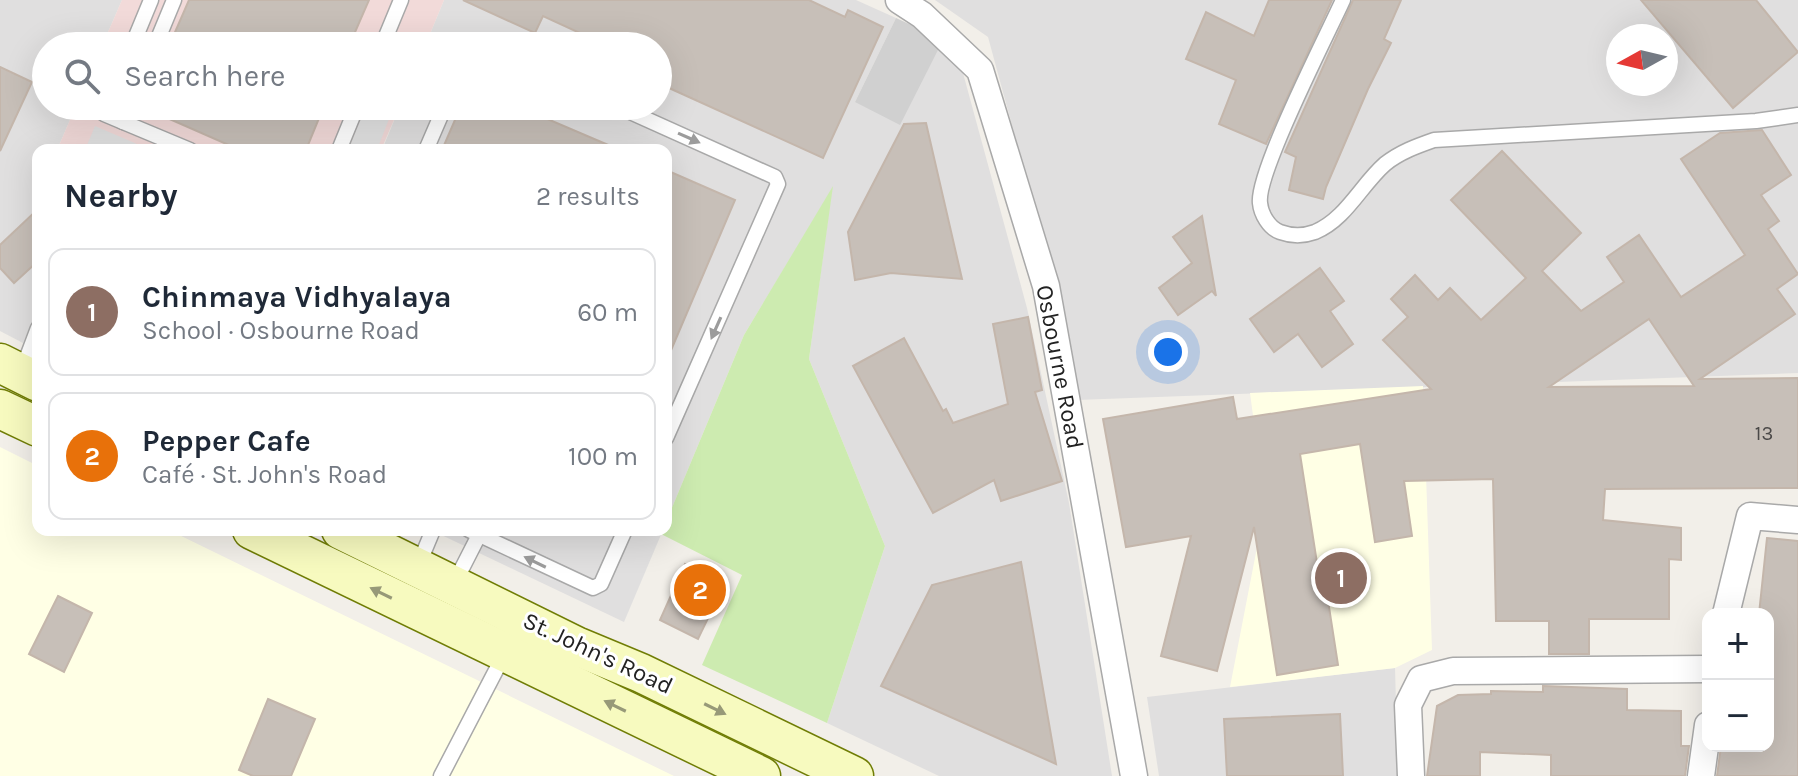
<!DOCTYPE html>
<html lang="en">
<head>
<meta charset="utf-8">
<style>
  :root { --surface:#fff; --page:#f2f2f3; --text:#1f2937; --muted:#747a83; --line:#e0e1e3; --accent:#111827 }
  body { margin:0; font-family:Karla,sans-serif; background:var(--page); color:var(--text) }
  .controls { position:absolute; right:24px; bottom:24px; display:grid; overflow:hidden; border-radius:16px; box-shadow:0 8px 32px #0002 }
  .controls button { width:72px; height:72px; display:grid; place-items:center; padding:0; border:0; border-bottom:2px solid var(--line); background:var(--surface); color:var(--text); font:40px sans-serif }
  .compass { position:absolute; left:1606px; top:24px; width:72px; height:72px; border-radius:50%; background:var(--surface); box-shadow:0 8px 32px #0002; rotate:262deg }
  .you { position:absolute; left:1168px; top:352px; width:28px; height:28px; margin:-20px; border:6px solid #fff; border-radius:50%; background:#1a73e8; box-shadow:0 0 0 12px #1a73e833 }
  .badge { display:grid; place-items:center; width:52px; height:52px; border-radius:50%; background:var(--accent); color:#fff; font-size:26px; font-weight:700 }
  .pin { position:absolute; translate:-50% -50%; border:4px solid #fff; box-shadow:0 2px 8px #0006 }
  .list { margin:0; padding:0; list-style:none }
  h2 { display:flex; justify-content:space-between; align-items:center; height:104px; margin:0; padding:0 32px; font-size:34px }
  h2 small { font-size:26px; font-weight:400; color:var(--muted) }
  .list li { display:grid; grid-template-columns:52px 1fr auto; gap:24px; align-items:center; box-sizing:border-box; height:128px; margin:0 16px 16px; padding:0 16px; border:2px solid var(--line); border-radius:16px }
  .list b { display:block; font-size:30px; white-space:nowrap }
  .list p { margin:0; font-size:26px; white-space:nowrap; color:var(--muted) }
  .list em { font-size:26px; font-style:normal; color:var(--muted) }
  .icon { flex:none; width:44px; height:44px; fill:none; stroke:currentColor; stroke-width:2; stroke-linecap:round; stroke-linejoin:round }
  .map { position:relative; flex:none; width:1798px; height:776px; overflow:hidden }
  .search { position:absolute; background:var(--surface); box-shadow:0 8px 32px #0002; left:32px; top:32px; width:640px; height:88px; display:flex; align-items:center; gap:20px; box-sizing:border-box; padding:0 28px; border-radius:44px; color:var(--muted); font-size:30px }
  .panel { position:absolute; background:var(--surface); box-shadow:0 8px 32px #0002; left:32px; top:144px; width:640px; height:392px; border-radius:16px }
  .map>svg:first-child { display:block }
  .residential { fill:#e0dfdf; fill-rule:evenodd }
  .commercial { fill:#f2dad9 }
  .education { fill:#ffffe5 }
  .religious { fill:#d0d0d0 }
  .grass { fill:#cdebb0 }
  .parking { fill:#e2e2e2 }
  .building { fill:#c7bfb8; stroke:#c4b6ab; stroke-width:2; fill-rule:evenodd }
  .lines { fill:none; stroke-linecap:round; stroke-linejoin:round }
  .service-casing { stroke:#a9a9a9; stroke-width:17 }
  .minor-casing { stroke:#a9a9a9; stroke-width:29 }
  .secondary-casing { stroke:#707d05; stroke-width:41 }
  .service { stroke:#fff; stroke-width:14 }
  .minor { stroke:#fff; stroke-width:26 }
  .secondary { stroke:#f7fabf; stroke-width:38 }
  .oneway { fill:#9c9c9c }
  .oneway2 { fill:#979978 }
  .labels { text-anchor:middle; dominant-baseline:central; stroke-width:6; stroke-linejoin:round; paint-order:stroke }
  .number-label { font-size:20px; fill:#4b4948 }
  .street-label { font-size:24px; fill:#222; stroke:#fff }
</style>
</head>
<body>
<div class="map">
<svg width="1798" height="776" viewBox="0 0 1798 776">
  <rect width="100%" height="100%" fill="#f2efe9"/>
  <!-- residential -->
  <g class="residential">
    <polygon points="0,0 122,0 102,46 46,46 46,106 76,106 57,150 38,150 38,307 23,343 0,331"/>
    <polygon points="444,0 856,0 896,18 855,102 939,48 963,73 1027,308 1069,503 1112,776 939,776 827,723 885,546 809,359 832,189 744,335 666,522 666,150 382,150 400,106 658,106 658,46 425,46"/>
    <path d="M935,0H1798V373L1077,400L1055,283L988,37ZM1618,36H1666V84H1618Z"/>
    <polygon points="431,530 663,530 624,622"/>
    <polygon points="1395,668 1398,776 1159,776 1147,697"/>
  </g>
  <!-- commercial -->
  <g class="commercial">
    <polygon points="122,0 444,0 425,46 102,46"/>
    <polygon points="76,106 400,106 381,150 57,150"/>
  </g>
  <!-- education -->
  <g class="education">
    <polygon points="1423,386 1432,650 1395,668 1230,687 1265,506 1250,393"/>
    <polygon points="0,447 38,466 38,530 169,530 674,776 0,776"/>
  </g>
  <!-- religious -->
  <polygon class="religious" points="896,18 920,29 939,48 900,125 855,102"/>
  <!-- grass -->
  <polygon class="grass" points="833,186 809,359 885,546 827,723 702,665 742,575 661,534 663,530 666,530 666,522 744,335"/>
  <!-- parking -->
  <g class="parking">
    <polygon points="366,106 394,106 377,150 348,150"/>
    <polygon points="95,126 151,150 85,150"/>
  </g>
  <!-- building -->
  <g class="building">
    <polygon points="189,0 369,0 349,46 169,46"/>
    <polygon points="463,0 809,0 845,17 848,10 883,27 823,158 658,83 658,46 590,46 593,39 543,16 535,33"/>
    <polygon points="1269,0 1332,0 1266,144 1219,124 1236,80 1186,59 1206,12 1254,36"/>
    <polygon points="1353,0 1401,0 1384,39 1391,43 1368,89 1326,187 1323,199 1289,190 1296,157 1285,152"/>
    <polygon points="1641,0 1756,0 1798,52 1733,108"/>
    <polygon points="0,67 32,82 0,151"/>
    <polygon points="140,106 324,106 306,150 240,150"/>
    <polygon points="461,106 517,106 620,150 442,150"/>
    <polygon points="926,123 962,279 891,273 855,280 848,232 904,124"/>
    <path d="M1762,130L1791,175L1761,195L1779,221L1768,229L1798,274L1777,289L1795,314L1700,379L1798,378V488L1605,489L1603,520L1681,528V560L1669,559V619H1589V654H1549V621H1496L1493,479L1404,481L1412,536L1375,542L1360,444L1300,454L1317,563L1322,562L1338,665L1277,675L1254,527L1217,671L1161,656L1191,536L1126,547L1103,419L1233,397L1237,419L1431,389L1383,340L1408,317L1391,299L1415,275L1438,300L1450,288L1481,320L1526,278L1451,200L1502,151L1581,233L1542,271L1581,311L1624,282L1607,257L1639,235L1681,297L1745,255L1681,159L1720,133ZM1649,319L1694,386L1549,387Z"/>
    <polygon points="666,170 735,200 666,362"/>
    <polygon points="38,209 38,261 14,283 0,268 0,245"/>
    <polygon points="1202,216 1216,296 1212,291 1178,315 1159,288 1192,263 1173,237"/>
    <polygon points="1320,268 1344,301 1330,311 1353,344 1322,367 1298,334 1274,352 1250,319"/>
    <polygon points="1028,317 1042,390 1035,392 1062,481 1001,501 994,480 933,513 853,366 904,338 943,411 946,409 953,423 1008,404 993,324"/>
    <polygon points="1767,538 1798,541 1798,776 1717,776 1721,746 1768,746 1768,614 1759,614"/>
    <polygon points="1021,562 1056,764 881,686 932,585"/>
    <polygon points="685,564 725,583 698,639 660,620"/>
    <polygon points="58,596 92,613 64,672 29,654"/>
    <polygon points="1543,686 1627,689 1627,710 1681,711 1681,746 1689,746 1685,776 1551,776 1551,755 1480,752 1480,776 1427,776 1437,706 1458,695 1491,694 1491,691 1543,692"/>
    <polygon points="268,699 315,719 291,776 253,776 239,770"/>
    <polygon points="1340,714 1343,776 1227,776 1224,719"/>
  </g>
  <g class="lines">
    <!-- service casing -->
    <g class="service-casing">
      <g id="service">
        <path d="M1343,0C1327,35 1256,174 1260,203C1261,214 1269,228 1280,232C1291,236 1304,236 1315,232C1346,219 1361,185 1385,164C1400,152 1417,146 1434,140L1756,121L1798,115"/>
        <polyline points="132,46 151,0"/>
        <polyline points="155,46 174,0"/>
        <polyline points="382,46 401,0"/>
        <polyline points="480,46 484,46"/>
        <polyline points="107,106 104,114 123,122"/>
        <polyline points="130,106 123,122 190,150"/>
        <polyline points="617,106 775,177 778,184 666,438"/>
        <polyline points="339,150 357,106"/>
        <polyline points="426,150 445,106"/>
        <polyline points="21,373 38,328"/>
        <polyline points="469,530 593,588 601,584 625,530"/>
        <polyline points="418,566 433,530"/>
        <polyline points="454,584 479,535"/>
        <polyline points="441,776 505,653"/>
      </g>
    </g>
    <!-- minor casing -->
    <g class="minor-casing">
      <g id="minor">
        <polyline points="899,0 922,15 980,70 1046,286 1134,776"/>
        <polyline points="1726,614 1750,516 1798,520"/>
        <polyline points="1411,776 1408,705 1421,679 1453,671 1708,669"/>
        <polyline points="1701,776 1708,725"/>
      </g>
    </g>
    <!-- secondary casing -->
    <g class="secondary-casing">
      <g id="secondary">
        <polyline points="0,363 38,382"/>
        <polyline points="0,409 38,427"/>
        <polyline points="252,530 761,776"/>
        <polyline points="341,530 576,646 641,673 854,776"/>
      </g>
    </g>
    <!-- service -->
    <use href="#service" class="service"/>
    <!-- minor -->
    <use href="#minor" class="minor"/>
    <!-- secondary -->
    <use href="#secondary" class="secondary"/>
  </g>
  <!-- one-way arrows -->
  <defs><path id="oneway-solid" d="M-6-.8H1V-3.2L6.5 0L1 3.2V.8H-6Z" transform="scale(2)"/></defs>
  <g class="oneway">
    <use href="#oneway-solid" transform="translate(689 138) rotate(24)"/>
    <use href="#oneway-solid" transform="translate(716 328) rotate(114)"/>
    <use href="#oneway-solid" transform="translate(535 562) rotate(-154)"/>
  </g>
  <g class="oneway2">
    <use href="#oneway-solid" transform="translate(381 593) rotate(-154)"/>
    <use href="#oneway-solid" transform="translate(615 706) rotate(-154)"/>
    <use href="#oneway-solid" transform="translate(715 709) rotate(26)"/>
  </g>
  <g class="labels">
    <!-- number labels -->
    <g class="number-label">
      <text x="1764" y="433">13</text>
    </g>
    <!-- street labels -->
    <g class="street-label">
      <text transform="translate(1060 367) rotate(79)">Osbourne Road</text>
      <text transform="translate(598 653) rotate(25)">St. John's Road</text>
    </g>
  </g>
</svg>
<div class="controls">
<button>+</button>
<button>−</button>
</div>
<svg class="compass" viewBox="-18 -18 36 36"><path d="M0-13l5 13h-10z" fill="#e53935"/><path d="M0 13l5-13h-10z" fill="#747a83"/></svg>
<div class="you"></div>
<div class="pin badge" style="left:1341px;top:578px;background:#8d6e63">1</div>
<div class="pin badge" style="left:700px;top:590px;background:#e8710a">2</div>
<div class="search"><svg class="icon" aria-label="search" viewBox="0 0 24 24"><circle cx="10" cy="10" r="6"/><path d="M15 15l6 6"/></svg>Search here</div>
<section class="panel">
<h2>Nearby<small>2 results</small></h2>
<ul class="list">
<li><span class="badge" style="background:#8d6e63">1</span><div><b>Chinmaya Vidhyalaya</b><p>School · Osbourne Road</p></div><em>60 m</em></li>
<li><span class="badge" style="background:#e8710a">2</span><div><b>Pepper Cafe</b><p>Café · St. John's Road</p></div><em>100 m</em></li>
</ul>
</section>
</div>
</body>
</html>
